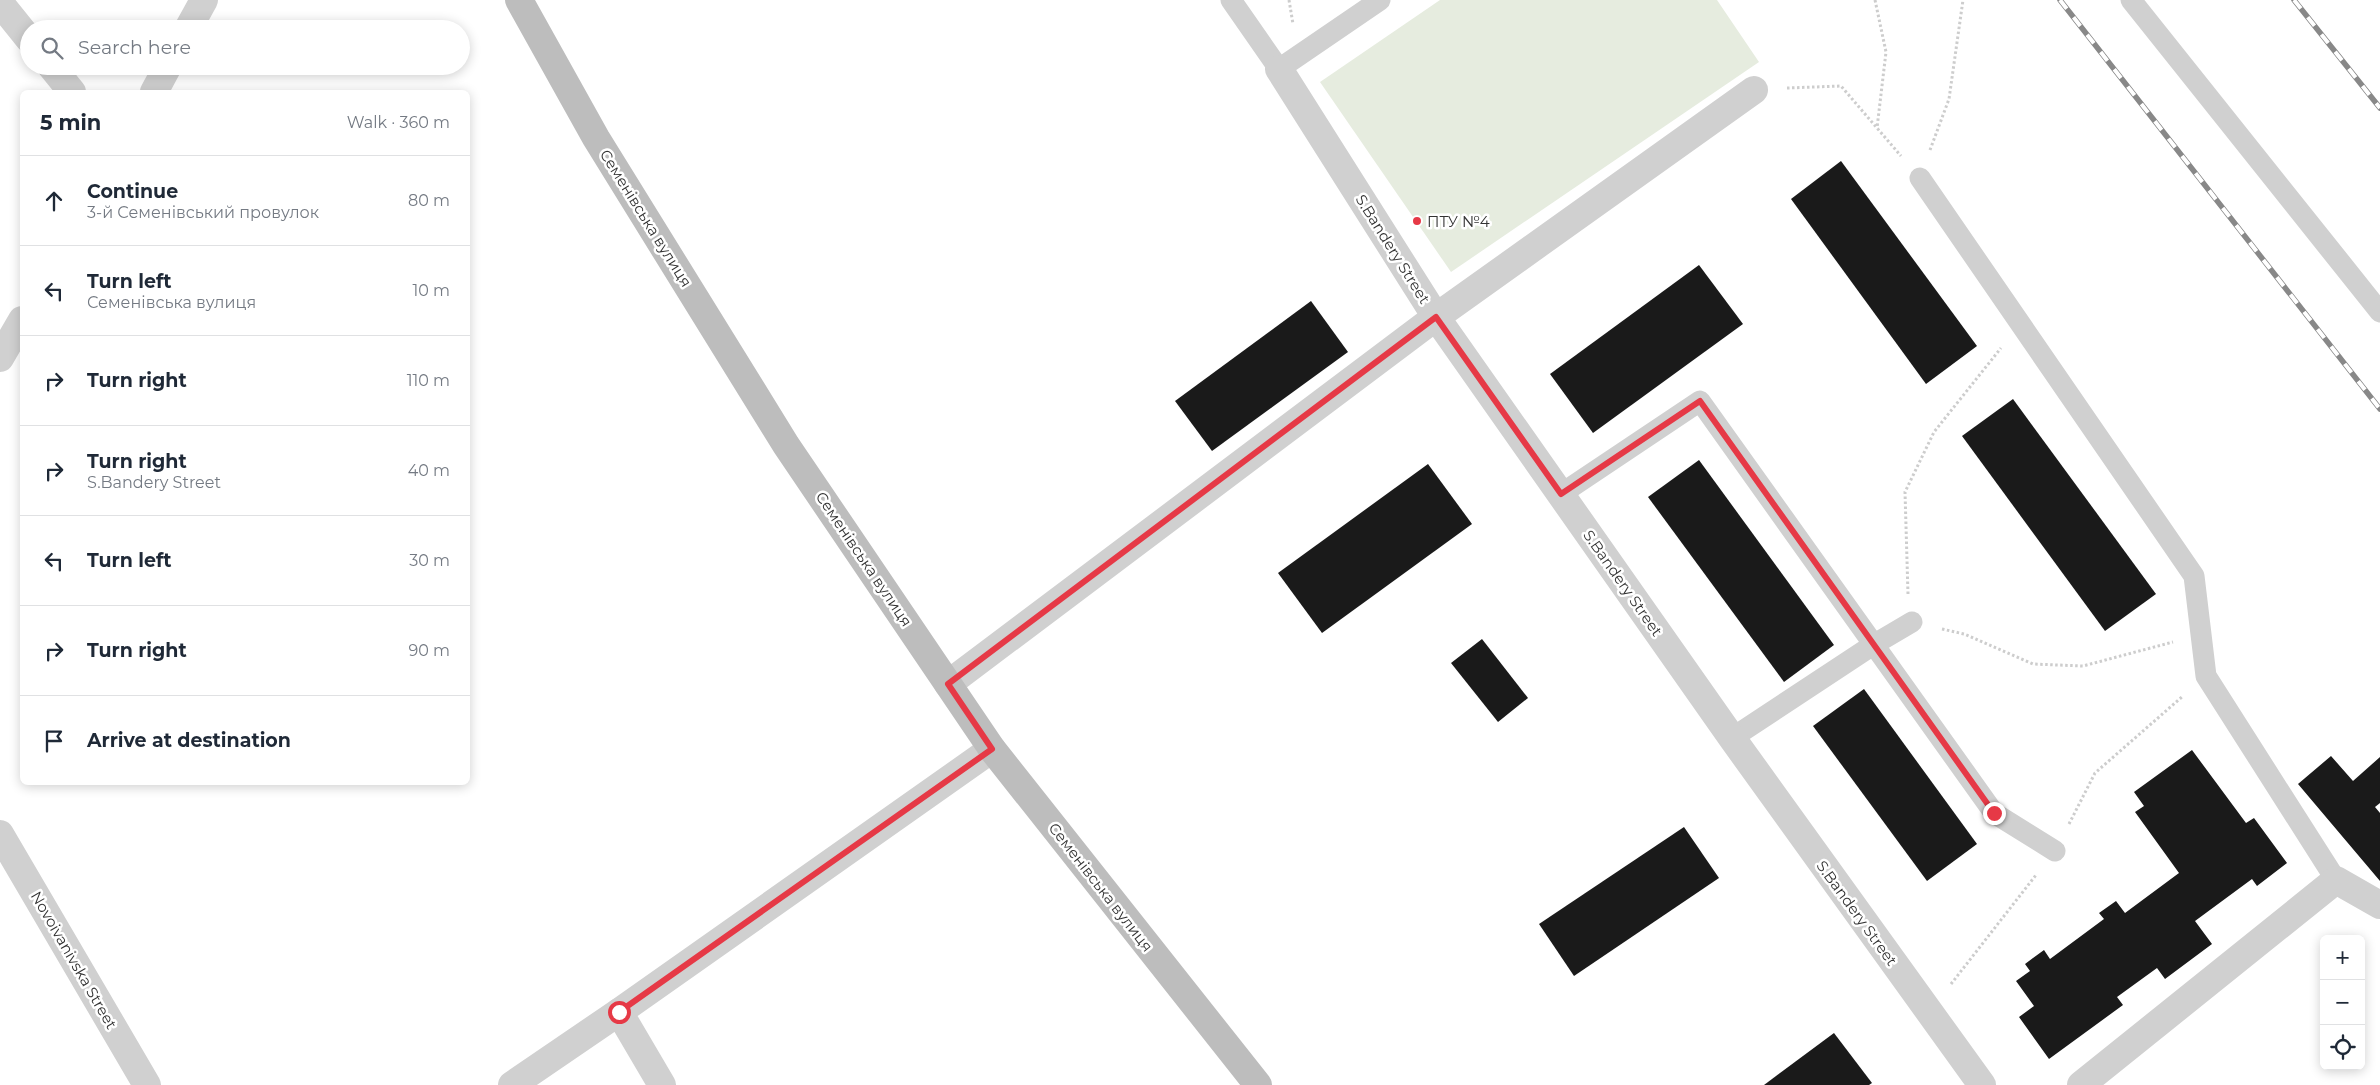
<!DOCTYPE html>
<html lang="en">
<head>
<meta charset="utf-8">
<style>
  :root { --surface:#fff; --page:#f2f2f3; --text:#1f2937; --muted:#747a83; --line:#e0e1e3 }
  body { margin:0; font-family:Montserrat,sans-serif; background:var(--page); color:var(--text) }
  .controls { position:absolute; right:15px; bottom:15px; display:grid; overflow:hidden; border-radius:8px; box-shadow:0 2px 12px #0003 }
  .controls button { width:45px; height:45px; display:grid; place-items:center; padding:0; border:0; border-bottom:1px solid var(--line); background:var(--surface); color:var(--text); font:25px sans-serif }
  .stop { position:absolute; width:15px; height:15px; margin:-11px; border:4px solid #e63946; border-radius:50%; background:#fff }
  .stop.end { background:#e63946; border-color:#fff; box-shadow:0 1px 5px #0008 }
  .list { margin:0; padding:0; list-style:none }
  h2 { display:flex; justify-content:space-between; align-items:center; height:65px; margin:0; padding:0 20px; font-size:21px }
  h2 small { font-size:16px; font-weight:400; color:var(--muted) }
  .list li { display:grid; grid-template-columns:32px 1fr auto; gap:15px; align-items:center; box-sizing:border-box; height:90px; padding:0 20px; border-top:1px solid var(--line) }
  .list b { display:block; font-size:19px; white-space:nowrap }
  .list p { margin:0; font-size:16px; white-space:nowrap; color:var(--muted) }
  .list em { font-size:16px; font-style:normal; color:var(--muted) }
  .icon { flex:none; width:28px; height:28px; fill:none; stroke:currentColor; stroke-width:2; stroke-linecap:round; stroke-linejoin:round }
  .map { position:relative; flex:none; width:2380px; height:1085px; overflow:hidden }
  .search { position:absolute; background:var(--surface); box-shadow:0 2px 12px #0003; left:20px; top:20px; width:450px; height:55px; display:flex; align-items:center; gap:12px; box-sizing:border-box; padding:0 18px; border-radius:28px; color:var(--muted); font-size:19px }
  .panel { position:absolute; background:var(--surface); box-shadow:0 2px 12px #0003; left:20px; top:90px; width:450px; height:695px; border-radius:8px }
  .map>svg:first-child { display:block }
  .green { fill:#e6ecdf }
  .building { fill:#1a1a1a }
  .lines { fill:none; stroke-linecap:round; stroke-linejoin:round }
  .path { stroke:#cdcdcd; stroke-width:3; stroke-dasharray:2.5 2.5; stroke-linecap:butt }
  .lane { stroke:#d0d0d0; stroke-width:21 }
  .street { stroke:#d0d0d0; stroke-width:28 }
  .secondary { stroke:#bdbdbd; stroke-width:28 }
  .rail-casing { stroke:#888; stroke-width:5.5 }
  .rail { stroke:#fff; stroke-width:4; stroke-dasharray:11; stroke-linecap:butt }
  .route { stroke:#e63946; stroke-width:6 }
  .poi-dot { fill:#e63946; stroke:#fff; stroke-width:2 }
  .labels { text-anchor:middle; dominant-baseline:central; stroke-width:5; stroke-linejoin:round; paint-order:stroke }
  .street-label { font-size:15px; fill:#333; stroke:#fff }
  .poi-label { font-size:15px; fill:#333; stroke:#fff; text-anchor:start }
</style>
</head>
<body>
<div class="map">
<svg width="2380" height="1085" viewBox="0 0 2380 1085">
  <rect width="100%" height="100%" fill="#fff"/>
  <!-- green -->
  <polygon class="green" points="1440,0 1717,0 1759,62 1451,272 1320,82"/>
  <!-- building -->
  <g class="building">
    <polygon points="1841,161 1977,346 1926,384 1791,199"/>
    <polygon points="1699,265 1743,324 1593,433 1550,374"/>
    <polygon points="1311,301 1348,352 1212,451 1175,401"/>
    <polygon points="2013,399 2156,594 2105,631 1962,436"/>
    <polygon points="1699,460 1834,645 1784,682 1648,497"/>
    <polygon points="1428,464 1472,524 1322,633 1278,573"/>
    <polygon points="1482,639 1528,698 1498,722 1451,663"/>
    <polygon points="1864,689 1977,844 1927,881 1813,726"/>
    <polygon points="2192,750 2246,823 2254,818 2287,863 2257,886 2252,879 2195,921 2212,944 2165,979 2157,968 2117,997 2123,1005 2049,1059 2019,1017 2034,1006 2016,981 2030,971 2025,964 2044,950 2050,959 2104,919 2099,913 2116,901 2125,913 2179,873 2135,812 2144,806 2134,792"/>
    <polygon points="2331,756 2353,781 2380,757 2380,803 2375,807 2380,813 2380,881 2298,784"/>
    <polygon points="1684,827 1719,878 1574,976 1539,924"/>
    <polygon points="1834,1033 1872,1083 1869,1085 1764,1085"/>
  </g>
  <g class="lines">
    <!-- path -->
    <g class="path">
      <polyline points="1289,0 1293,24"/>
      <polyline points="1875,0 1886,52 1877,128"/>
      <polyline points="1787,88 1841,86 1901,156"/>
      <polyline points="1930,150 1949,99 1963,0"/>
      <polyline points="1908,594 1905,492 1934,432 2001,348"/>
      <polyline points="1942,629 1964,634 2033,664 2083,666 2173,642"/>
      <polyline points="2069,824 2095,773 2183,696"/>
      <polyline points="1951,984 2036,875"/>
    </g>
    <!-- lane -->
    <g class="lane">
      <polyline points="1231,0 1279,69 1380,0"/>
      <polyline points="2131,0 2380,312"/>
      <polyline points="1920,178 2194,576 2206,676 2336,880"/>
      <polyline points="1561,494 1700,401 1994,813 2055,851"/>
      <polyline points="1732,738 1873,645 1912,622"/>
    </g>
    <!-- street -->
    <g class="street">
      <polyline points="0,3 29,39"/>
      <polyline points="188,29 204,0"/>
      <polyline points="51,66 72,92"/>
      <polyline points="1279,69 1436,317 1732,738 1982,1085"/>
      <polyline points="154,92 168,66"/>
      <polyline points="0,358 22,320"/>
      <polyline points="948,684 1436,317 1754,90"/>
      <polyline points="0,834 147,1085"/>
      <polyline points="619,1012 662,1085"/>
      <polyline points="512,1085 619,1012 992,749"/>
      <polyline points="2081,1085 2336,880 2380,905"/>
    </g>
    <!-- secondary -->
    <polyline class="secondary" points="519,0 596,138 786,445 992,749 1258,1085"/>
    <!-- rail casing -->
    <g class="rail-casing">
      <g id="rail">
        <polyline points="2060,0 2380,409"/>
        <polyline points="2294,0 2380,108"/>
      </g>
    </g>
    <!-- rail -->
    <use href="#rail" class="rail"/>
  </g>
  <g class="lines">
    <!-- route -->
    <polyline class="route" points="619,1012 992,749 948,684 1436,317 1561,494 1700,401 1994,813"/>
  </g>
  <!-- markers -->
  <circle class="poi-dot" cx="1417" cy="221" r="5"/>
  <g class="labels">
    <!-- street labels -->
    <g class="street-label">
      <text transform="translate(646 218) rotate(58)">Семенівська вулиця</text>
      <text transform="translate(1393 249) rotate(58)">S.Bandery Street</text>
      <text transform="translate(864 559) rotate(56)">Семенівська вулиця</text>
      <text transform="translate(1623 583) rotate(55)">S.Bandery Street</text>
      <text transform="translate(1101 887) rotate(52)">Семенівська вулиця</text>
      <text transform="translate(1857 913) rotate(54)">S.Bandery Street</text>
      <text transform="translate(74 960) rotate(60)">Novoivanivska Street</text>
    </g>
    <!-- poi labels -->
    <g class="poi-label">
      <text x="1427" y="221">ПТУ №4</text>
    </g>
  </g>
</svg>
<div class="controls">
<button>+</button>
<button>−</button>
<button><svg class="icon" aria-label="locate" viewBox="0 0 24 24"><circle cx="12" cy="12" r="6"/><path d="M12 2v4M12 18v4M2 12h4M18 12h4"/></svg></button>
</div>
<div class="stop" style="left:619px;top:1012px"></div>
<div class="stop end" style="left:1994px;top:813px"></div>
<div class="search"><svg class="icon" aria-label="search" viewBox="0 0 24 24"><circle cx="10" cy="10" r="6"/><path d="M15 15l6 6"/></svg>Search here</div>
<section class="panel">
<h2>5 min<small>Walk · 360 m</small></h2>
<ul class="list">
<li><svg class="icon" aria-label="ahead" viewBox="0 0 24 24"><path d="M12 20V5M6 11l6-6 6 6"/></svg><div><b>Continue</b><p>3-й Семенівський провулок</p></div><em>80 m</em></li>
<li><svg class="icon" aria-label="left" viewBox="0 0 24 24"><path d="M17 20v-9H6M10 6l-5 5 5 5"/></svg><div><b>Turn left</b><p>Семенівська вулиця</p></div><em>10 m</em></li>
<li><svg class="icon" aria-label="right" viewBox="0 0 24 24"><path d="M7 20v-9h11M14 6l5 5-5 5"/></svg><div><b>Turn right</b></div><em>110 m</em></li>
<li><svg class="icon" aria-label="right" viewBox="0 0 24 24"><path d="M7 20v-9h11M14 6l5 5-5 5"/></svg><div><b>Turn right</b><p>S.Bandery Street</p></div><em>40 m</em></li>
<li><svg class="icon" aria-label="left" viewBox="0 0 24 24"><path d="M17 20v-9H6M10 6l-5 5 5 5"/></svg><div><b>Turn left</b></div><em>30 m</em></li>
<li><svg class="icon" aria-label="right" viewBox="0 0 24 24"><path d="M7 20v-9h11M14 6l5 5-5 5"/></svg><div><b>Turn right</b></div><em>90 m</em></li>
<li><svg class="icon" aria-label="arrive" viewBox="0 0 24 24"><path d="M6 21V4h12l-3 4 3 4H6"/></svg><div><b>Arrive at destination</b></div></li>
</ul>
</section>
</div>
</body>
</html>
